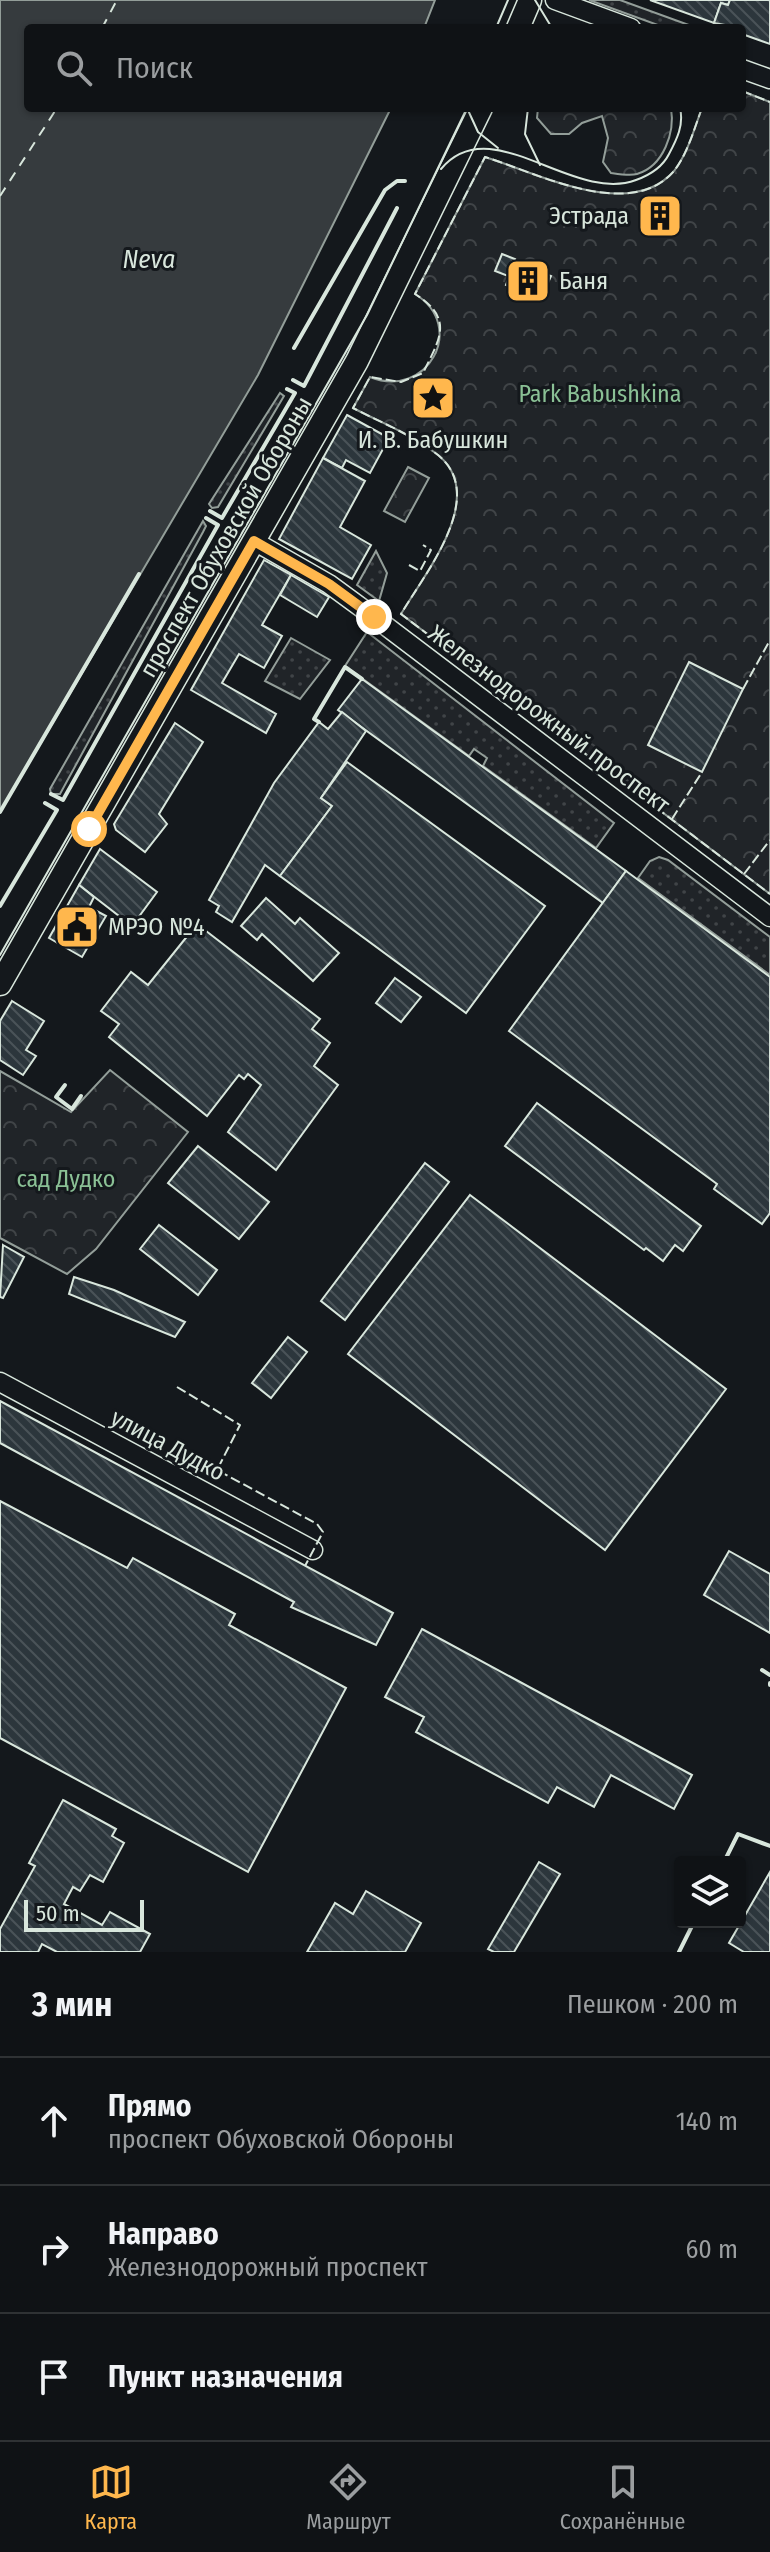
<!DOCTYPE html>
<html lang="ru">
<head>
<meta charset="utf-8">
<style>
  :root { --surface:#0f1215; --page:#181b1e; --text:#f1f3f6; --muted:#9b9ea0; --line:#2f3234; --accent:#ffb74d }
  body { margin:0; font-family:"Fira Sans Condensed",sans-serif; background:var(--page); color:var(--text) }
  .controls { position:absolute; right:24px; bottom:24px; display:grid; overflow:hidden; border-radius:8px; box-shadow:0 2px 6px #0004 }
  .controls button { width:72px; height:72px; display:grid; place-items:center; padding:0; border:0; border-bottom:2px solid var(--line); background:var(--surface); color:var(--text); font:40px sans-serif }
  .scale { position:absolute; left:24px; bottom:20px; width:120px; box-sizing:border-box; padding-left:8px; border:4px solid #d8e6dc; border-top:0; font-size:22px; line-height:28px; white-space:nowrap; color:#d8e6dc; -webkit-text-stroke:6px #14181c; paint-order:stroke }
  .stop { position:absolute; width:24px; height:24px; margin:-18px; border:6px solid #ffb74d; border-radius:50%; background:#fff }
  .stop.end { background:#ffb74d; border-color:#fff; box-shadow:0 2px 8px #0008 }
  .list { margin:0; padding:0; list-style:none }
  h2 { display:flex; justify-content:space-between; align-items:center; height:104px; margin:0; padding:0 32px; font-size:34px }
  h2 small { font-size:26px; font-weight:400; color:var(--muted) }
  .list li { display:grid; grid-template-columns:52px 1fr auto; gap:24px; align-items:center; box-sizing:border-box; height:128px; padding:0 32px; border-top:2px solid var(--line) }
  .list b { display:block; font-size:30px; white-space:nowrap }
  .list p { margin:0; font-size:26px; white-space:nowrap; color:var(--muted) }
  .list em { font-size:26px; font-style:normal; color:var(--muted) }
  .icon { flex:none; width:44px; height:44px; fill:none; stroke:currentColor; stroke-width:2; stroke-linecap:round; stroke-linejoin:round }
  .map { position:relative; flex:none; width:770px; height:1952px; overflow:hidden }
  .search { position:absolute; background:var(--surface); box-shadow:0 2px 6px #0004; left:24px; right:24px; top:24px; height:88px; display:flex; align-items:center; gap:20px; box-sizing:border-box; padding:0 28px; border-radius:8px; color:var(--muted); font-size:30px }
  .sheet { height:488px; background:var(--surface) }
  nav { display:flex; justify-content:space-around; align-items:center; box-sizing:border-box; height:112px; border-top:2px solid var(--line); background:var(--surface); font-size:22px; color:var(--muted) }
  nav a { display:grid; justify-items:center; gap:4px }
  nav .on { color:var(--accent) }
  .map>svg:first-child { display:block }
  .grass { fill:url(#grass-dots); stroke:#939e99; stroke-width:2 }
  .forest { fill:url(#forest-crowns); stroke:#939e99; stroke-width:2 }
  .water { fill:#363b3e; stroke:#939e99; stroke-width:2 }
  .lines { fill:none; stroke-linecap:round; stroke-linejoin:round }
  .ferry { stroke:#d8e6dc; stroke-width:2; stroke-dasharray:10 8; stroke-linecap:butt }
  .building { fill:url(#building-back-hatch); stroke:#d8e6dc; stroke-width:2 }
  .minor-casing { stroke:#d8e6dc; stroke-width:21 }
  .major-casing { stroke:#d8e6dc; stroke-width:25 }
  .minor { stroke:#14181c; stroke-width:18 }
  .major { stroke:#14181c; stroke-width:22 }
  .tram { stroke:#d8e6dc; stroke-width:2 }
  .fence { stroke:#d8e6dc; stroke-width:2; stroke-dasharray:10 4; stroke-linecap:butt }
  .wall { stroke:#d8e6dc; stroke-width:4 }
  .route { stroke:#ffb74d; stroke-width:10 }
  .labels { text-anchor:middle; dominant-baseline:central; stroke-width:6; stroke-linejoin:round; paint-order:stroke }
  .poi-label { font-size:24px; fill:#d8e6dc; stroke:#14181c; text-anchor:start }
  .park-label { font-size:24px; fill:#8ac095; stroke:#14181c }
  .street-label { font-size:24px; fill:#d8e6dc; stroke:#14181c }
  .water-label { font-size:26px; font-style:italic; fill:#d8e6dc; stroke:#14181c }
</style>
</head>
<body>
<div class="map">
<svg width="770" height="1952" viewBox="0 0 770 1952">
  <defs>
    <pattern id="grass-dots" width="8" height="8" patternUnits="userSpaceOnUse" patternTransform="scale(2)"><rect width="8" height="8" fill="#202428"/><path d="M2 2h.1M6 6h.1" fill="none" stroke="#404447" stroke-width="1.8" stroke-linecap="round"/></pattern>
    <pattern id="forest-crowns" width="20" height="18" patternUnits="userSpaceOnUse" patternTransform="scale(2)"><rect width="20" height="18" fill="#202428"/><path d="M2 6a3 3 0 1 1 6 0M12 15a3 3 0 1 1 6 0" fill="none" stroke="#404447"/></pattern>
    <pattern id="building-back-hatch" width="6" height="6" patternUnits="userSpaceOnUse" patternTransform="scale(2)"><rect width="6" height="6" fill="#2c363c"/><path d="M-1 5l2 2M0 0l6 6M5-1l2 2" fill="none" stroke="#4a5358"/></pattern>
  </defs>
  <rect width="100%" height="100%" fill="#14181c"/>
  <!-- grass -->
  <g class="grass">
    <polygon points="589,0 620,0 697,28 666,28"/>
    <polygon points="280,393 284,396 218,507 212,508 209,504"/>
    <polygon points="203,521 206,526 203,532 60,794 51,794 50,789"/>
    <polygon points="376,551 387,573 379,601 357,585"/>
    <polygon points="367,632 614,823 596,848 483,766 487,758 474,749 469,756 345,666"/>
    <polygon points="291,638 330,660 300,699 265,681"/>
    <polygon points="659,857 668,860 770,937 770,975 638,878 650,861"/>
  </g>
  <!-- forest -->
  <g class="forest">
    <path d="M742,91L770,102V894L401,614C425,573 492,492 434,452C410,434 380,422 353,408L370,377C427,400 468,327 415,294L485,157C537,173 630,222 674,171C688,153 694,129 702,108H742Z"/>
    <path d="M538,108H671C675,132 664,166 637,174C630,176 618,174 611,173L603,162L608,138L602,116L582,123L569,134H551L537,118Z"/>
    <polygon points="408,467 429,478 405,522 384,511"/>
    <polygon points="110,1070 188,1132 96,1249 67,1274 0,1238 0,1071 71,1112"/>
  </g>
  <!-- water -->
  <polygon class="water" points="0,0 435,0 424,28 28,28 28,108 391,108 258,375 0,812"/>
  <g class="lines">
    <!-- ferry -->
    <g class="ferry">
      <polyline points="102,28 117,0"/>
      <polyline points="0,196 57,108"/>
    </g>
  </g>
  <!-- building -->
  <g class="building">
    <polygon points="650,0 730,0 728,5 721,3 714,23"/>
    <polygon points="730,0 770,0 770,44 742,34 742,28 714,23 721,3 728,5"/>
    <polygon points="654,203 675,213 670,231 643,219"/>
    <polygon points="502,254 515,259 508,276 495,271"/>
    <polygon points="515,262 551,276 541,299 506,285"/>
    <polygon points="347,415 389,438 370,473 346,460 342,468 323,458"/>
    <polygon points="323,458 365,481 340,527 371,545 352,579 279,539"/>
    <polygon points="264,560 291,575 262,625 282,636 264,668 239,654 222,683 276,714 266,733 191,690"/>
    <polygon points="291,575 329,597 317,617 280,595"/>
    <polygon points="689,662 743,689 702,772 648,745"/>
    <polygon points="362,679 626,871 603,903 338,710"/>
    <polygon points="342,712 366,731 321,798 332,806 280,876 265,865 232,922 216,912 219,906 209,900 274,783 319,722 328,729"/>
    <polygon points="175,723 203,742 159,814 167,824 145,852 116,830 114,824"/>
    <polygon points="347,762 545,906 466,1013 280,876 332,806 321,798"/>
    <polygon points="100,849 157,892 132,926 79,885"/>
    <polygon points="626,871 770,977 770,1213 762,1224 714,1189 717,1184 509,1031"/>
    <polygon points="79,885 94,897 89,907 106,916 82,957 49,938"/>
    <polygon points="266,898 295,924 300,918 339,953 313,981 262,934 257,940 241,926"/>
    <polygon points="197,924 320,1019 312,1029 330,1043 314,1066 338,1085 276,1170 228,1132 261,1085 248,1074 244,1079 239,1075 207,1116 109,1037 119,1024 101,1011 131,972 148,985"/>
    <polygon points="395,978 421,997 401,1022 376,1003"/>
    <polygon points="12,1001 44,1021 26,1050 36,1056 23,1075 0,1060 0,1021"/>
    <polygon points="537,1103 701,1226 683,1251 675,1245 663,1261 646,1248 644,1250 505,1146"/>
    <polygon points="198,1146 269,1202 239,1239 168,1183"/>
    <polygon points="425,1163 449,1182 345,1320 321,1301"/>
    <polygon points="470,1195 726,1389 605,1550 348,1354"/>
    <polygon points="159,1225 217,1270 198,1295 140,1249"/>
    <polygon points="3,1245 24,1257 3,1298 0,1297"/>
    <polygon points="74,1277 114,1290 185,1322 175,1337 69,1294"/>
    <polygon points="288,1337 307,1352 271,1398 252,1383"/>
    <polygon points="0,1401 393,1613 376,1645 291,1607 294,1602 0,1443"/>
    <polygon points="0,1501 127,1568 133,1558 235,1614 229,1625 346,1688 248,1872 0,1738"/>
    <polygon points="729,1551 770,1574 770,1633 704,1595"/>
    <polygon points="422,1629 692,1775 674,1809 611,1775 594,1807 557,1787 548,1803 416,1732 424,1717 385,1697"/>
    <polygon points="63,1800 116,1829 112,1836 124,1843 103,1882 90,1875 80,1891 73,1887 64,1904 102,1925 110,1912 150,1934 140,1952 57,1952 42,1944 38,1952 0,1952 0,1929 35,1866 29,1863"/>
    <polygon points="539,1862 560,1874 514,1952 494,1952 488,1949"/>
    <polygon points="770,1872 770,1952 744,1952 729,1943"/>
    <polygon points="366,1891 421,1923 405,1952 307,1952 335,1903 353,1914"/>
  </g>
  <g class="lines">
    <!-- minor casing -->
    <g class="minor-casing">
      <g id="minor">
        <polyline points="555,0 631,28"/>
        <polyline points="742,69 770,79"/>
        <polyline points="254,541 329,584 374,617 770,917"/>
        <polyline points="0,1382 313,1550"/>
      </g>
    </g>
    <!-- major casing -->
    <g class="major-casing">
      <g id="major">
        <polyline points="518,28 530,0"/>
        <polyline points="0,984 357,361 481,108"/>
      </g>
    </g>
    <!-- minor -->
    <use href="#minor" class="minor"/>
    <!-- major -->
    <use href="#major" class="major"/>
    <!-- tram -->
    <g class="tram">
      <polyline points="535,0 552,28"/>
      <polyline points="496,28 508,0"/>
      <polyline points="467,108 478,132 498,148"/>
      <polyline points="528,108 525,134 540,165"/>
      <path d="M441,169C491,109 573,204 636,180C650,175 662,168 669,154C677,139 684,125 680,108"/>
      <polyline points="0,955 367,315 467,108"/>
    </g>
    <!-- fence -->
    <g class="fence">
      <polyline points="742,91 770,102"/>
      <path d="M702,108C694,129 688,153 674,171C630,222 537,173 485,157L415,294C455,319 439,340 423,373L401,382L370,377L353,408C380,422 410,434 434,452C492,492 425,573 401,614L770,894"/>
      <polyline points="409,565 420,571 431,550 423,545"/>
      <polyline points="743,689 770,640"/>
      <polyline points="672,819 702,772"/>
      <polyline points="744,874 770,840"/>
      <polyline points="177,1387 240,1425 217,1470 317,1524 323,1532 305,1566"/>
    </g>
    <!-- wall -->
    <g class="wall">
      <polyline points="294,348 385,190 397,181 405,181"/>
      <polyline points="293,380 304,386 397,208"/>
      <polyline points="210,511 222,518 295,393 287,389"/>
      <polyline points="319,722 314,719 345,667 362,679"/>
      <polyline points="51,794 63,800 218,525 206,518"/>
      <polyline points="0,812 139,574"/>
      <polyline points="0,906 57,810 45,803"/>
      <polyline points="65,1085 56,1097 72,1109 81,1096"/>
      <polyline points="762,1670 770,1675"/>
      <polyline points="770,1683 770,1685"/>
      <polyline points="724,1862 738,1834 770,1846"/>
      <polyline points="679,1952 694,1922"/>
    </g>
  </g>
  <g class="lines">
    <!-- route -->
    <polyline class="route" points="89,829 254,541 329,584 374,617"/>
  </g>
  <!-- icons -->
  <defs>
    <g id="building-square" transform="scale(2.3)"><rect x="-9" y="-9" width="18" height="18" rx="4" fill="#ffb74d" stroke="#14181c"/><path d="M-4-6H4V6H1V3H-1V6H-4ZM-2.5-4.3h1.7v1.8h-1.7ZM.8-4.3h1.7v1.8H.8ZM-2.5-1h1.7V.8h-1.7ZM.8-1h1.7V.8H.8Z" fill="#111"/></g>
    <g id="sight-square" transform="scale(2.3)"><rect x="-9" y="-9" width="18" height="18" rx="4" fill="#ffb74d" stroke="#14181c"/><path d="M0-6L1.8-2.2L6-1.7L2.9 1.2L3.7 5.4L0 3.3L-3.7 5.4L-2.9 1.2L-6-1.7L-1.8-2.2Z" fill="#111"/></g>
    <g id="civic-square" transform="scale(2.3)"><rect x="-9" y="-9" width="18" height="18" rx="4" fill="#ffb74d" stroke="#14181c"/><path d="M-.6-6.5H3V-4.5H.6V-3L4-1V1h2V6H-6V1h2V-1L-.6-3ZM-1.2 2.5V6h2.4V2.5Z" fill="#111"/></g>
  </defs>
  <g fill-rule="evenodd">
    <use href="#building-square" x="660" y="216"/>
    <use href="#building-square" x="528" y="281"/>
    <use href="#sight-square" x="433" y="398"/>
    <use href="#civic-square" x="77" y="927"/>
  </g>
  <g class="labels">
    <!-- poi labels -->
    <g class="poi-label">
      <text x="629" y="216" text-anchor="end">Эстрада</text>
      <text x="559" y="281">Баня</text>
      <text x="433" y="440" text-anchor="middle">И. В. Бабушкин</text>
      <text x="108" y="927">МРЭО №4</text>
    </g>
    <!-- park labels -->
    <g class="park-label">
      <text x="600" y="394">Park Babushkina</text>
      <text x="66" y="1179">сад Дудко</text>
    </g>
    <!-- street labels -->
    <g class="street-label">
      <text transform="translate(226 537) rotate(-60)">проспект Обуховской Обороны</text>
      <text transform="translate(549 719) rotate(37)">Железнодорожный проспект</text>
      <text transform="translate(168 1445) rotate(28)">улица Дудко</text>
    </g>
    <!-- water labels -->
    <g class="water-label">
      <text x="149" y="259">Neva</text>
    </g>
  </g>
</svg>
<div class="controls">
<button><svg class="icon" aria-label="layers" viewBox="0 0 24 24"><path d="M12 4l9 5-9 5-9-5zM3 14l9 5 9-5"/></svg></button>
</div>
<div class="scale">50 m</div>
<div class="stop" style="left:89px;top:829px"></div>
<div class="stop end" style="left:374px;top:617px"></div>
<div class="search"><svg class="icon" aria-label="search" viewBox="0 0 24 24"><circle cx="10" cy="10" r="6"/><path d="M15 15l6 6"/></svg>Поиск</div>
</div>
<section class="sheet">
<h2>3 мин<small>Пешком · 200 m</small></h2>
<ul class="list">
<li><svg class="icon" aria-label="ahead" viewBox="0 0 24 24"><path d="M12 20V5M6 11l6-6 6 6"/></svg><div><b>Прямо</b><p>проспект Обуховской Обороны</p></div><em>140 m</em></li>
<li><svg class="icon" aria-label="right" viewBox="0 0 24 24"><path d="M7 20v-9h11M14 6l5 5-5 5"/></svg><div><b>Направо</b><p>Железнодорожный проспект</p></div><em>60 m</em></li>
<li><svg class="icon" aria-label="arrive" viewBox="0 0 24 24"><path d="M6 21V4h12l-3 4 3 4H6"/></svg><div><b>Пункт назначения</b></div></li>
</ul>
</section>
<nav>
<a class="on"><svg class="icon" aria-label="map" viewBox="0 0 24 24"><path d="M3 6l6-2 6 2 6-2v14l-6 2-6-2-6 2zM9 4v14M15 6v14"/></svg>Карта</a>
<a><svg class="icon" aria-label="directions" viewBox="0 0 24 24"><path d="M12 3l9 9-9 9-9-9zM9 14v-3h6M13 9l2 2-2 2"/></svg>Маршрут</a>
<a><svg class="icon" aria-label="saved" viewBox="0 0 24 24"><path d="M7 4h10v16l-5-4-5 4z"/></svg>Сохранённые</a>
</nav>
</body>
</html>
